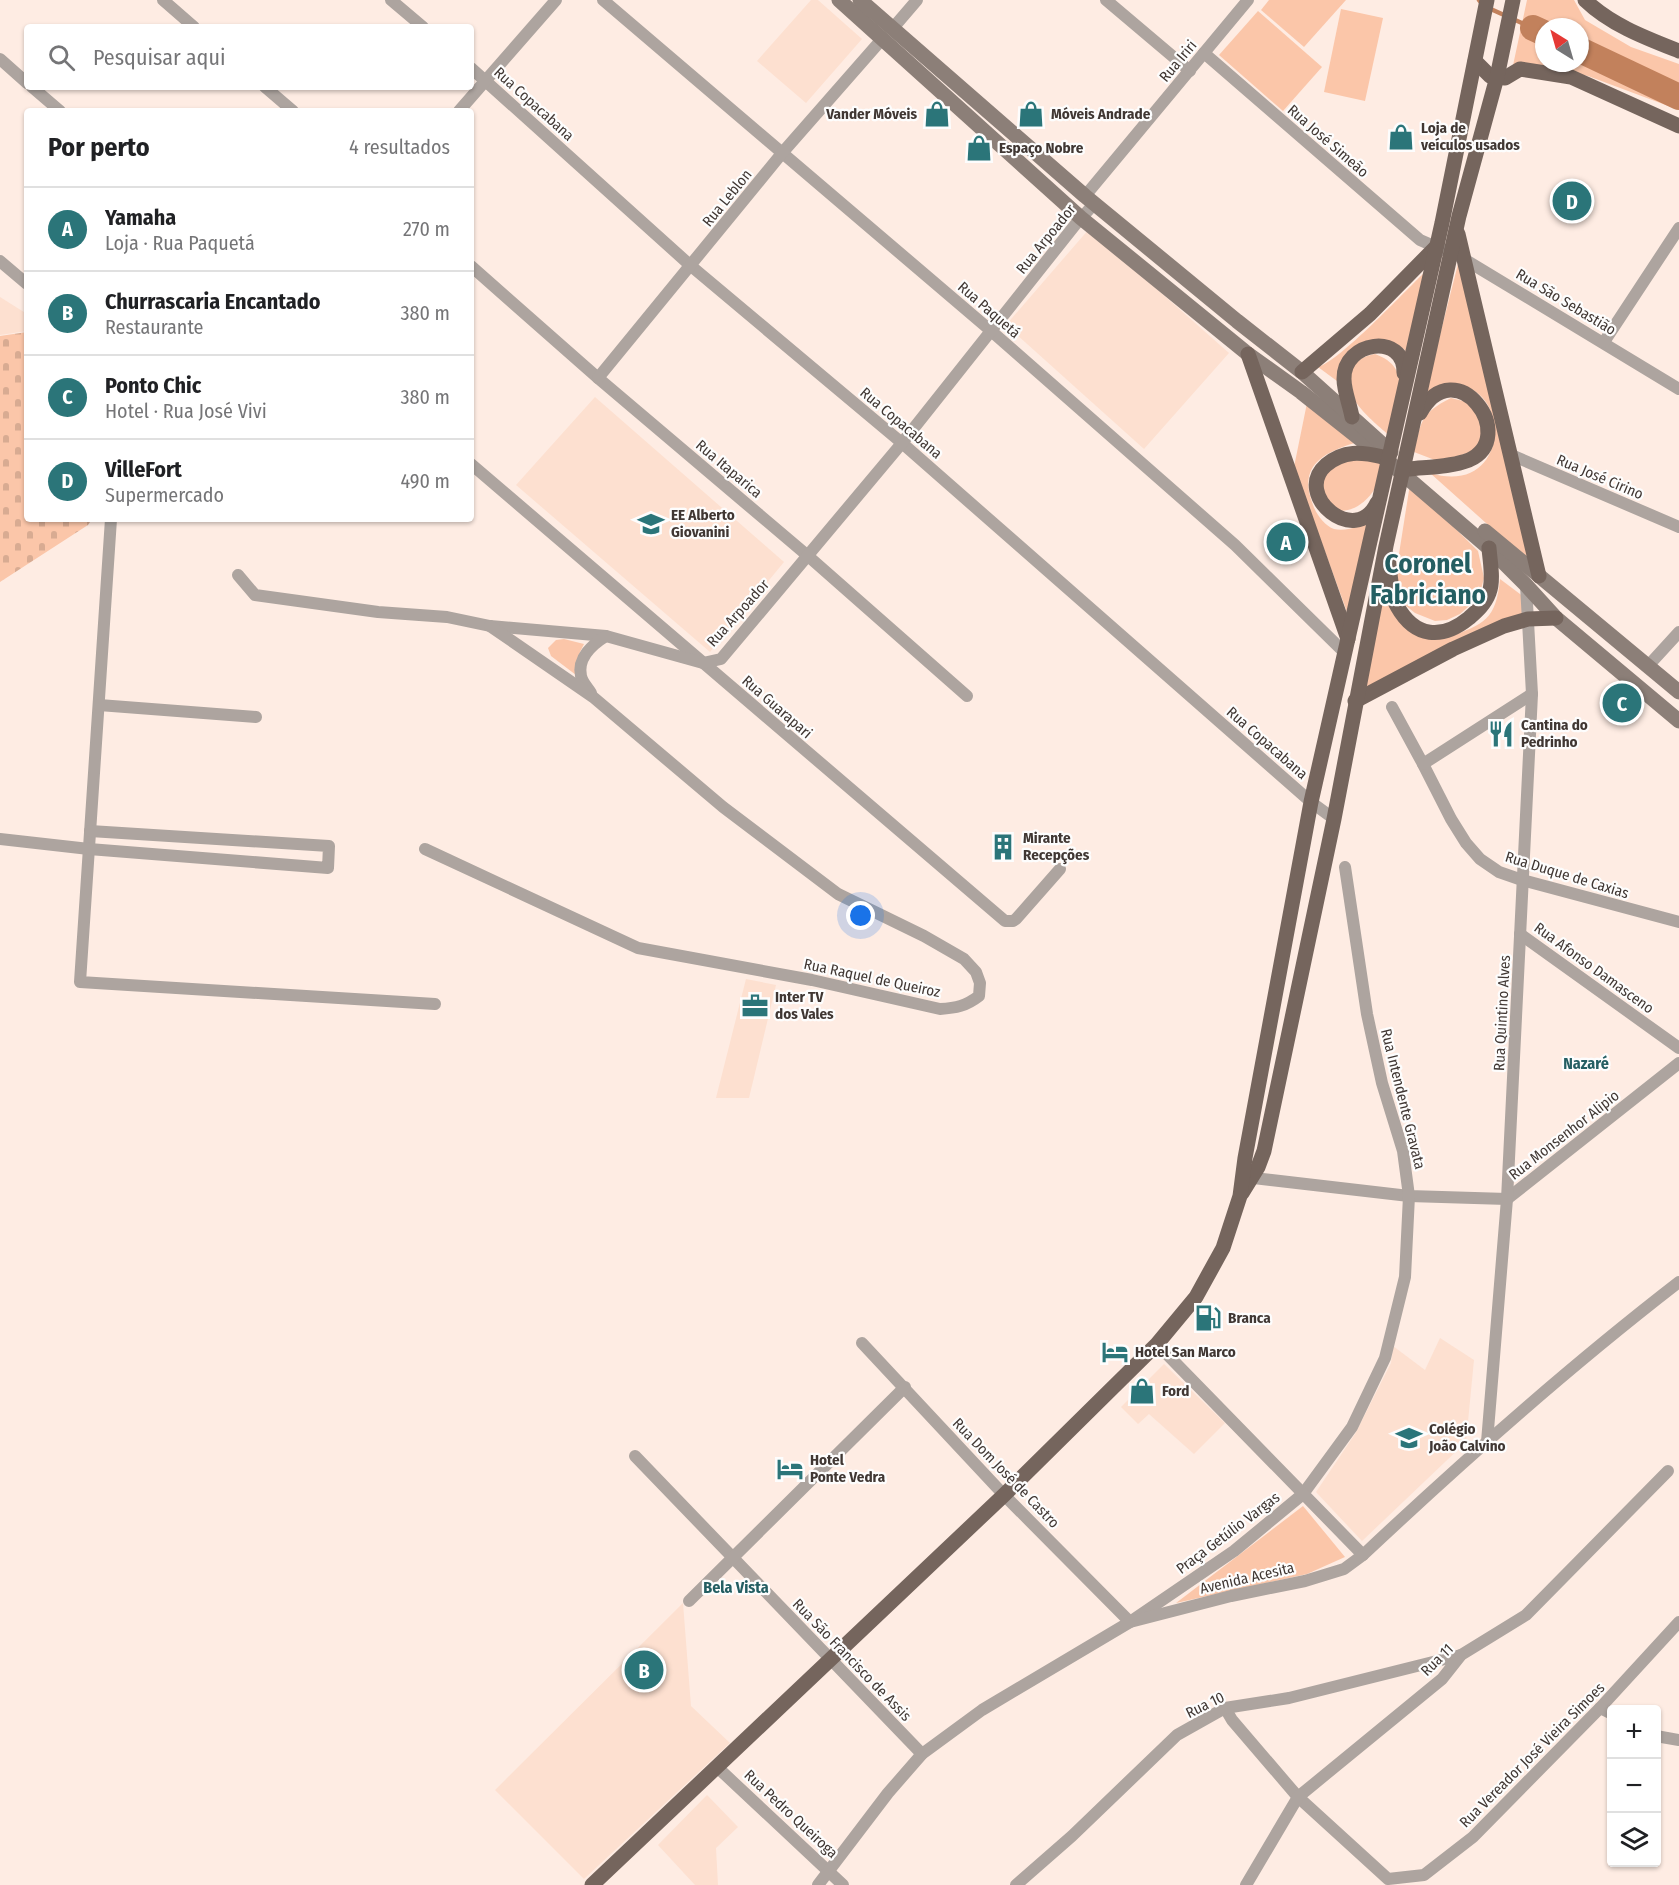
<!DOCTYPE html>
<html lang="pt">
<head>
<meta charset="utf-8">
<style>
  :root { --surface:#fff; --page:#f6f6f6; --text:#202124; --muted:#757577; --line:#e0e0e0; --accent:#2b7579 }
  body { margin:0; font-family:"Fira Sans Condensed",sans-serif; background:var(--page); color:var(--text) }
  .controls { position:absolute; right:18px; bottom:18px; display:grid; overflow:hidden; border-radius:6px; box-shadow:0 2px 4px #0004 }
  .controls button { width:54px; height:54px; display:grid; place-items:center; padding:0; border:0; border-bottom:2px solid var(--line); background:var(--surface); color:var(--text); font:30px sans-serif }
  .compass { position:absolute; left:1535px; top:18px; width:54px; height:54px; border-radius:50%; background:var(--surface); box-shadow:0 2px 4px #0004; rotate:323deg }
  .you { position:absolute; left:861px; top:916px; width:21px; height:21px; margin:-15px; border:4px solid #fff; border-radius:50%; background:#1a73e8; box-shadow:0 0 0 9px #1a73e833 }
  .badge { display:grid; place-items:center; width:39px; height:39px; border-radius:50%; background:var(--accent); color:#fff; font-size:20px; font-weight:700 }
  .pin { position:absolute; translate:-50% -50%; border:3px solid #fff; box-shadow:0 2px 6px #0006 }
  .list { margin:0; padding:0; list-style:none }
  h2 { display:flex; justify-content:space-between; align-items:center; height:78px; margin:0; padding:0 24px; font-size:26px }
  h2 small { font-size:20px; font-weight:400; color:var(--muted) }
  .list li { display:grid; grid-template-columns:39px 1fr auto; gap:18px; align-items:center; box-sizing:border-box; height:84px; padding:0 24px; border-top:2px solid var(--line) }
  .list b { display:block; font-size:22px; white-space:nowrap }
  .list p { margin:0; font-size:20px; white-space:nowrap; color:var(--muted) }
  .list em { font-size:20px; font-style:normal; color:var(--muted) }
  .icon { flex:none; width:33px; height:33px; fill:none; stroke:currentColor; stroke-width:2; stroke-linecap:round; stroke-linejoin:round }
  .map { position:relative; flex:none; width:1679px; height:1885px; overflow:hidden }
  .search { position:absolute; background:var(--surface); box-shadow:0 2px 4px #0004; left:24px; top:24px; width:450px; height:66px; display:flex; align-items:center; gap:15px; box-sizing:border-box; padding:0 21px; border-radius:6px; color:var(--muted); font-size:22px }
  .panel { position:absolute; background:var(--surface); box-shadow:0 2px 4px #0004; left:24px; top:108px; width:450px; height:414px; border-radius:6px }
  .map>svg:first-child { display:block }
  .built { fill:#fde0d0 }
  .cemetery { fill:url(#cemetery-stones) }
  .green { fill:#fbc6a9; fill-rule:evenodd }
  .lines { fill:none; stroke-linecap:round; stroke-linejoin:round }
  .stream { stroke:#c2815c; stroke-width:4.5 }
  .river { stroke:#c2815c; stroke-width:26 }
  .street { stroke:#ada49f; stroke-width:12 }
  .secondary { stroke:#8c7f78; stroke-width:15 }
  .primary { stroke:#75655d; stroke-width:15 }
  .labels { text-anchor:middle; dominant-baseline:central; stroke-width:4.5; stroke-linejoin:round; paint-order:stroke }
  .street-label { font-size:15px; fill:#403733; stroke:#fdfdfd }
  .poi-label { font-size:15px; font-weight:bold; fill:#403733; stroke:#fdfdfd; text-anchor:start }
  .neighbourhood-label { font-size:16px; font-weight:bold; fill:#245e62; stroke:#fdfdfd }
  .town-label { font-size:27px; font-weight:bold; fill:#245e62; stroke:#fdfdfd }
</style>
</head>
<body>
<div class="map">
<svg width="1679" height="1885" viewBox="0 0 1679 1885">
  <defs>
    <pattern id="cemetery-stones" width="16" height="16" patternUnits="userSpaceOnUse" patternTransform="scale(1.5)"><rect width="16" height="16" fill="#fbc6a9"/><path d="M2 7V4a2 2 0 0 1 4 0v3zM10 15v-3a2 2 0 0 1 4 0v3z" fill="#d8ab92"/></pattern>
  </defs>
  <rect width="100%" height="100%" fill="#feece3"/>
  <!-- built -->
  <g class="built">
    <polygon points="811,0 818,0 862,39 806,103 757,61"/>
    <polygon points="1089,229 1229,353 1144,449 1006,325"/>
    <polygon points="0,297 27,314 27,331 0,335"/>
    <polygon points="595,397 784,562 710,652 516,485"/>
    <polygon points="746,979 776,985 749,1098 716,1098"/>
    <polygon points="1440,1338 1474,1360 1466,1442 1362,1541 1316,1492 1355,1434 1391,1363 1393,1346 1425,1370"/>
    <polygon points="1164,1364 1225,1423 1194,1454 1149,1414 1138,1424 1121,1407"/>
    <polygon points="683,1603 691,1706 730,1743 584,1879 495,1790"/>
    <polygon points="707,1795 738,1827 716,1848 718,1885 695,1885 658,1845"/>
  </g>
  <!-- cemetery -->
  <polygon class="cemetery" points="27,332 27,519 92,519 88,525 0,582 0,336"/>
  <!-- green -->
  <g class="green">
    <polygon points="1269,0 1346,0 1304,47 1261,10"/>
    <path d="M1527,0H1574L1585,20L1631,47L1679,64V110L1588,76L1545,66L1512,70ZM1544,27H1580V63H1544Z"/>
    <polygon points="1341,9 1383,18 1365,101 1324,92"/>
    <polygon points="1258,11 1322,67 1283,111 1219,55"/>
    <path d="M1459,260L1533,565L1430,473C1508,497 1514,390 1456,385C1447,384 1434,391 1425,394Z"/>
    <path d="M1424,273L1408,353C1398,343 1390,340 1375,339L1337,381L1318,367C1340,361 1404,292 1424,273Z"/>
    <path d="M1375,354C1415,368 1397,405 1390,436C1373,421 1331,389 1355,364C1362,357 1366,356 1375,354Z"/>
    <path d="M1451,398L1467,402L1477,414L1483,428L1480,441L1473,451L1440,462L1414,452C1421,421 1421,413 1451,398Z"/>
    <path d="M1307,403L1358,442C1324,452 1297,465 1313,505C1316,514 1325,526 1334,529C1347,532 1364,525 1375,520L1350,620L1294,467Z"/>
    <path d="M1360,457L1385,465C1380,489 1357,520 1329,508L1320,478L1327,468Z"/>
    <polygon points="1410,484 1478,551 1484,578 1479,597 1460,614 1447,620 1435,621 1415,613 1405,605 1398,593 1396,573"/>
    <path d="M1500,579L1524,597V616L1363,689L1384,592L1397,617L1449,637C1484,624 1496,620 1500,579Z"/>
    <polygon points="564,639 584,644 580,652 576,675 551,656 548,648 556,640"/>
    <polygon points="1303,1506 1345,1557 1307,1574 1176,1603"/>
  </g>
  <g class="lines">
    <!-- stream -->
    <polyline class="stream" points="1479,0 1484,6 1533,28"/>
    <!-- river -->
    <g class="river">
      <polyline points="1533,28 1544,33"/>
      <polyline points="1580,50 1679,97"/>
    </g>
    <!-- street -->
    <g class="street">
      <polyline points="163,0 194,27"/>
      <polyline points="391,0 423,27"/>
      <polyline points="603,0 990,330 1235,545 1345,653"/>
      <polyline points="1106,0 1190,71"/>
      <polyline points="893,28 917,0"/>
      <polyline points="1204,53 1420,240 1443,250"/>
      <polyline points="0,59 27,83"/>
      <polyline points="471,68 691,266 902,443 1311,802 1334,819"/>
      <polyline points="32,87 60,111"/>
      <polyline points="265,87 293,111"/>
      <polyline points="459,111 556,0"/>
      <polyline points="1085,196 1248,0"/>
      <polyline points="1459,256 1679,389"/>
      <polyline points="0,261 27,284"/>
      <polyline points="471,266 598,378 808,556 967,696"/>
      <polyline points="1604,342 1679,228"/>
      <polyline points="598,378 783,152 883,38"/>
      <polyline points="1509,454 1679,527"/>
      <polyline points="471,464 1005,921 1013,921 1016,919 1060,869"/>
      <polyline points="111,519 80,982 435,1004"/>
      <polyline points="238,575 255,595 378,612 447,617 490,626 606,636 703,663 721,659 902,443 1075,225 1094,204"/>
      <polyline points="1648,666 1679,632"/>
      <path d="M591,693C588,688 582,682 581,676C577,658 593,644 606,636"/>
      <polyline points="99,705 256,717"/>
      <polyline points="1392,707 1423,764 1451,819 1466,843 1480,859 1499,872 1522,880 1679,922"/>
      <polyline points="1423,764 1532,694"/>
      <polyline points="0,839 89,849 328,868 329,846 90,831"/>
      <path d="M425,849L638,948L812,980L940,1009C956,1008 966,1006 979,996L980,983L976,972L964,959L924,936L838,894L723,807L593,697L490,626"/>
      <polyline points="1520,934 1679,1048"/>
      <polyline points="1245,1177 1409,1196 1507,1199 1679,1063"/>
      <polyline points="862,1343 1004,1495 1130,1622 1234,1551 1303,1494 1352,1427 1385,1358 1405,1277 1409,1196 1403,1151 1382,1083 1367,1014 1345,867"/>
      <polyline points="1157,1344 1363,1555"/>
      <polyline points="1487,1442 1507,1199 1532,694 1526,585"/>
      <polyline points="635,1456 922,1754"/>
      <polyline points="689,1601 905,1387"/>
      <polyline points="1225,1708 1232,1720 1298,1797 1388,1879 1424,1875 1473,1837 1600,1708 1679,1622"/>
      <polyline points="1600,1708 1612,1714"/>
      <polyline points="1656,1736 1679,1740"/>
      <polyline points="717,1767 843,1885"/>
      <path d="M818,1885L888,1793L922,1754L982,1710L1130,1622L1231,1596L1305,1581L1344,1569L1363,1555C1464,1460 1569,1367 1679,1282"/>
      <polyline points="1016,1885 1072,1836 1177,1735 1225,1708 1289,1698 1461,1655"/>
      <polyline points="1246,1885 1298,1797 1442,1679 1461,1655 1526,1615 1668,1471"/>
    </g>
    <!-- secondary -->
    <g class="secondary">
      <polyline points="839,0 1081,218 1248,354 1301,392 1383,457 1489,548 1526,585 1556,618 1679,721"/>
      <polyline points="860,0 1085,196 1237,321 1302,372 1391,452"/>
      <polyline points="1485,531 1679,692"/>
    </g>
    <!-- primary -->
    <g class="primary">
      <path d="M1585,0C1611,25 1646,38 1679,51"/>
      <polyline points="1475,61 1490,76 1505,78 1520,69 1571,77 1679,126"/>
      <polyline points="1458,234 1539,576"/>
      <polyline points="1248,354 1348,639"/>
      <polyline points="1302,372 1370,314 1435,248"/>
      <path d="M1352,417C1350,405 1344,391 1344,379C1343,341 1405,332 1404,373"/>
      <path d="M1409,469C1429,467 1451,467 1469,460C1520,437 1456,349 1420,413"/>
      <path d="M1377,503C1356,548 1292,495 1326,465C1344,450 1361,452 1383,457"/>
      <path d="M1388,557C1390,570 1391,596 1397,606C1415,638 1442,640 1469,618C1477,611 1485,604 1489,593C1494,580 1490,562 1489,548"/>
      <polyline points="1355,701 1453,649 1504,626 1528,619 1556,618"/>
      <polyline points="1242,1193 1258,1167 1264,1151 1334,819 1386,546 1459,216 1497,77 1513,0"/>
      <polyline points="592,1885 1004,1495 1157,1344 1196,1297 1223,1248 1240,1196 1245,1158 1311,802 1442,223 1487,0"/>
    </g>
  </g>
  <!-- icons -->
  <defs>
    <g id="shop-bare" transform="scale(2.07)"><path d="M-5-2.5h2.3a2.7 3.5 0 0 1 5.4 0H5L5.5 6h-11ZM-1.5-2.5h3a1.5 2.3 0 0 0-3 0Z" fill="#2b7579" stroke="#fdfdfd" stroke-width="2.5" paint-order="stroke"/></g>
    <g id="school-bare" transform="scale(2.07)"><path d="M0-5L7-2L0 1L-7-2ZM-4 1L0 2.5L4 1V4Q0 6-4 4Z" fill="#2b7579" stroke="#fdfdfd" stroke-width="2.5" paint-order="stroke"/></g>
    <g id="restaurant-bare" transform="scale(2.07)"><path d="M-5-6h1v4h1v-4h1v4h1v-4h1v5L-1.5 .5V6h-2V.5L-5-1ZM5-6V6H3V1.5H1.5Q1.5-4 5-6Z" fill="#2b7579" stroke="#fdfdfd" stroke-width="2.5" paint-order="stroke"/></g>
    <g id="building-bare" transform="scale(2.07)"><path d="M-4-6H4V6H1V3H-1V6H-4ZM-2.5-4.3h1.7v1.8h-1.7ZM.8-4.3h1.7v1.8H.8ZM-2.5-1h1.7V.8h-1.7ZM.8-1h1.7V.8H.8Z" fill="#2b7579" stroke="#fdfdfd" stroke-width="2.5" paint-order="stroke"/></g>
    <g id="office-bare" transform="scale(2.07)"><path d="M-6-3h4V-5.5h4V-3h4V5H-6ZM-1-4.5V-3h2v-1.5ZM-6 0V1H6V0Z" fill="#2b7579" stroke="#fdfdfd" stroke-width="2.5" paint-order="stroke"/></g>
    <g id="fuel-bare" transform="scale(2.07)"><path d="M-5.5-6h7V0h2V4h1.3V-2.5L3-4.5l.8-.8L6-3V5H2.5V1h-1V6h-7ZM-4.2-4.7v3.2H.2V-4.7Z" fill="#2b7579" stroke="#fdfdfd" stroke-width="2.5" paint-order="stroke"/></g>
    <g id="hotel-bare" transform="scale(2.07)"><path d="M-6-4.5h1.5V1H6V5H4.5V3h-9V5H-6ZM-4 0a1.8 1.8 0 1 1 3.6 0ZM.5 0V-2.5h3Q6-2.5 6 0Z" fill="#2b7579" stroke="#fdfdfd" stroke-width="2.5" paint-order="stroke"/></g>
  </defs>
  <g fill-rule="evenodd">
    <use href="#shop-bare" x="937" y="114"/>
    <use href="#shop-bare" x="1031" y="114"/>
    <use href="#shop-bare" x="1401" y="137"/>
    <use href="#shop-bare" x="979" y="148"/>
    <use href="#school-bare" x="651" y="524"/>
    <use href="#restaurant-bare" x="1501" y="734"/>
    <use href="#building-bare" x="1003" y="847"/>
    <use href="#office-bare" x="755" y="1006"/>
    <use href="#fuel-bare" x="1208" y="1318"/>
    <use href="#hotel-bare" x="1115" y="1352"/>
    <use href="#shop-bare" x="1142" y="1391"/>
    <use href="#school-bare" x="1409" y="1438"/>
    <use href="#hotel-bare" x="790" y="1469"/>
  </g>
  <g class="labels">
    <!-- street labels -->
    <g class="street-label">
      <text transform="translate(1178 61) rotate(-50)">Rua Iriri</text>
      <text transform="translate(534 104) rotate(42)">Rua Copacabana</text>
      <text transform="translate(1328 141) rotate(41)">Rua José Simeão</text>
      <text transform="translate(727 198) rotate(-51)">Rua Leblon</text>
      <text transform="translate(1046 239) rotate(-51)">Rua Arpoador</text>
      <text transform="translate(1566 302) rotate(31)">Rua São Sebastião</text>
      <text transform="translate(989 310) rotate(41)">Rua Paquetá</text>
      <text transform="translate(901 423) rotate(40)">Rua Copacabana</text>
      <text transform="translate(729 469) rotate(40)">Rua Itaparica</text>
      <text transform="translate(1600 477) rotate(23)">Rua José Cirino</text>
      <text transform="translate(738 613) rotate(-48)">Rua Arpoador</text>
      <text transform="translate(777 707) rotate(41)">Rua Guarapari</text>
      <text transform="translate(1267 743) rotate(41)">Rua Copacabana</text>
      <text transform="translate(1567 875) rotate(17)">Rua Duque de Caxias</text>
      <text transform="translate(1594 968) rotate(36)">Rua Afonso Damasceno</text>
      <text transform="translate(872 978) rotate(12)">Rua Raquel de Queiroz</text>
      <text transform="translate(1502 1013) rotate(-87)">Rua Quintino Alves</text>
      <text transform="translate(1403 1099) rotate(76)">Rua Intendente Gravata</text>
      <text transform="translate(1564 1135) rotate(-38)">Rua Monsenhor Alipio</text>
      <text transform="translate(1006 1473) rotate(46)">Rua Dom José de Castro</text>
      <text transform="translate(1228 1533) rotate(-37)">Praça Getúlio Vargas</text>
      <text transform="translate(1247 1578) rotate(-13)">Avenida Acesita</text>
      <text transform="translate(852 1660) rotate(46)">Rua São Francisco de Assis</text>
      <text transform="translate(1437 1660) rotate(-45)">Rua 11</text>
      <text transform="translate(1205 1705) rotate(-26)">Rua 10</text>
      <text transform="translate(1532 1755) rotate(-45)">Rua Vereador José Vieira Simoes</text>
      <text transform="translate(791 1814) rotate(43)">Rua Pedro Queiroga</text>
    </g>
    <!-- poi labels -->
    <g class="poi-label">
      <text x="917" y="114" text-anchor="end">Vander Móveis</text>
      <text x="1051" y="114">Móveis Andrade</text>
      <text x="1421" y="128">Loja de<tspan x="1421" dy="17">veículos usados</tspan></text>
      <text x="999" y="148">Espaço Nobre</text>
      <text x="671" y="515">EE Alberto<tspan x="671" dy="17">Giovanini</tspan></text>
      <text x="1521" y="725">Cantina do<tspan x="1521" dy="17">Pedrinho</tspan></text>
      <text x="1023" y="838">Mirante<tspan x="1023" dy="17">Recepções</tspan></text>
      <text x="775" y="997">Inter TV<tspan x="775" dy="17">dos Vales</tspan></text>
      <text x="1228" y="1318">Branca</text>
      <text x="1135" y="1352">Hotel San Marco</text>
      <text x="1162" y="1391">Ford</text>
      <text x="1429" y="1429">Colégio<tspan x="1429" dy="17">João Calvino</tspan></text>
      <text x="810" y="1460">Hotel<tspan x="810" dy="17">Ponte Vedra</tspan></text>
    </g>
    <!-- neighbourhood labels -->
    <g class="neighbourhood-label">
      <text x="1586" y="1063">Nazaré</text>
      <text x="736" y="1587">Bela Vista</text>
    </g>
    <!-- town labels -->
    <g class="town-label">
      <text x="1428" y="564">Coronel<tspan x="1428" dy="31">Fabriciano</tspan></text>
    </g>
  </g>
</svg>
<div class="controls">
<button>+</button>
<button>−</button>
<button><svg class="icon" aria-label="layers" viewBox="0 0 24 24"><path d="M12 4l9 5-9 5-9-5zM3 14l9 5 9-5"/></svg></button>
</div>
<svg class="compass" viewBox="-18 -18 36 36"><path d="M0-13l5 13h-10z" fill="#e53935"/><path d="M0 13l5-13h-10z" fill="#757577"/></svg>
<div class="you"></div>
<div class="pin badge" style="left:1286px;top:542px">A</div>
<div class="pin badge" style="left:644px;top:1670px">B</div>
<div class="pin badge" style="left:1622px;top:703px">C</div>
<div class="pin badge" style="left:1572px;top:201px">D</div>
<div class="search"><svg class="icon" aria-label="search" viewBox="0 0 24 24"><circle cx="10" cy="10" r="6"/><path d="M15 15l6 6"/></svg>Pesquisar aqui</div>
<section class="panel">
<h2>Por perto<small>4 resultados</small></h2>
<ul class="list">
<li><span class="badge">A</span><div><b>Yamaha</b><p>Loja · Rua Paquetá</p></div><em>270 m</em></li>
<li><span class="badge">B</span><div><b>Churrascaria Encantado</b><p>Restaurante</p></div><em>380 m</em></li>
<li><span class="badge">C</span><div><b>Ponto Chic</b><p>Hotel · Rua José Vivi</p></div><em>380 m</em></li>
<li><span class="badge">D</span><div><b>VilleFort</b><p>Supermercado</p></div><em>490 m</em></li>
</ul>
</section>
</div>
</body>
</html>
